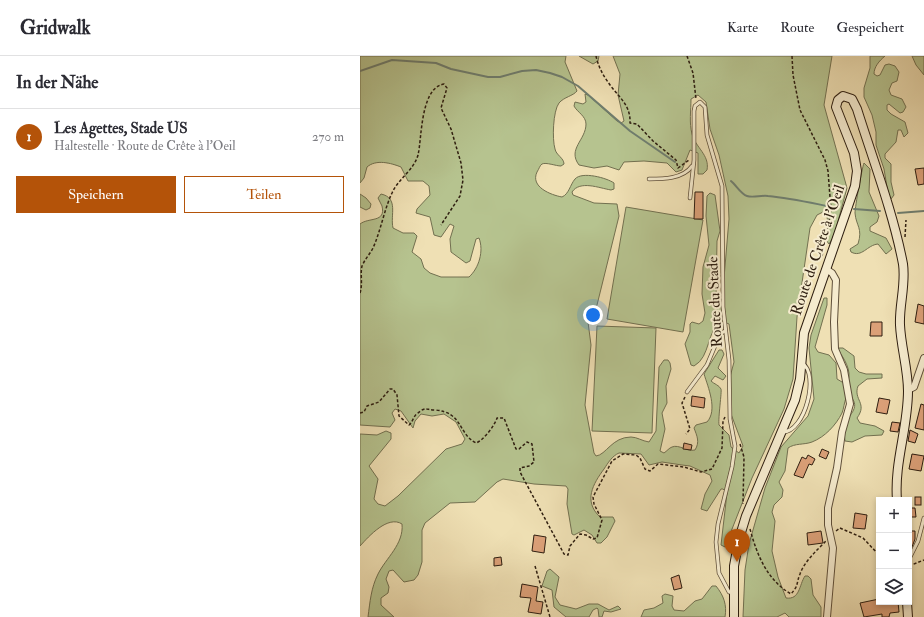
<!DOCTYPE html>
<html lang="de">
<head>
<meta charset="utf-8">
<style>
  :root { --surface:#fff; --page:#f7f7f7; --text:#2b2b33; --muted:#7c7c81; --line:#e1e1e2; --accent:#b45309 }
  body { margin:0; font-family:"IM FELL Double Pica",serif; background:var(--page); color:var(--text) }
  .controls { position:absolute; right:12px; bottom:12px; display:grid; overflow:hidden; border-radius:0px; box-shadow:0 2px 6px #0003 }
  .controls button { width:36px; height:36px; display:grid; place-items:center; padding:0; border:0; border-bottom:1px solid var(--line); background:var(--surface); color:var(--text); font:20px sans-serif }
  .you { position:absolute; left:233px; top:259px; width:14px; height:14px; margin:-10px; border:3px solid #fff; border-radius:50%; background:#1a73e8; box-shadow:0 0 0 6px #1a73e833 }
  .badge { display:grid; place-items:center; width:26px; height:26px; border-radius:50%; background:var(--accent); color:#fff; font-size:13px; font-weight:700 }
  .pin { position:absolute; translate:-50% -33px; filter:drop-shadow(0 1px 2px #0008) }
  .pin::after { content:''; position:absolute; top:21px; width:14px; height:12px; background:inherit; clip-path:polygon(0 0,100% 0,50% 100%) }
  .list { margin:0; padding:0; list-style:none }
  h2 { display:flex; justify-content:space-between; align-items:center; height:52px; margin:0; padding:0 16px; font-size:17px }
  h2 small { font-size:13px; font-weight:400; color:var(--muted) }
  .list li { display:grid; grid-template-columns:26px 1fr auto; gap:12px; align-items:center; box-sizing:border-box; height:56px; padding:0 16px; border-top:1px solid var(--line) }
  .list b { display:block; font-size:15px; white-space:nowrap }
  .list p { margin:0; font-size:13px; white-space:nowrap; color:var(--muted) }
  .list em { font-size:13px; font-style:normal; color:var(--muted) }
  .actions { display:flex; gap:8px; padding:12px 16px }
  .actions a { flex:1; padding:9px 0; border:1px solid var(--accent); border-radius:0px; text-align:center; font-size:14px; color:var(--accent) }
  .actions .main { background:var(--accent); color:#fff }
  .icon { flex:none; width:22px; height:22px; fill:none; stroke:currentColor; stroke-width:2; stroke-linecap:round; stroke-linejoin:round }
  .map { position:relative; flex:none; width:564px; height:561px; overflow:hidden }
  header { display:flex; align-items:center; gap:24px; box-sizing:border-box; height:56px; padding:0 20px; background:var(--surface); border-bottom:1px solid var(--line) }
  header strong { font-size:19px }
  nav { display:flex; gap:22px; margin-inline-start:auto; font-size:14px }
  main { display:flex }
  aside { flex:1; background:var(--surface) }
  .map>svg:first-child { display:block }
  .green { fill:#b6c38f; stroke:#727050 }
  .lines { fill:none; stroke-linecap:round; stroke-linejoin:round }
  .stream { stroke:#6f7d6e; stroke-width:2 }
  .building { fill:#dba078; stroke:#2e1e10 }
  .lane-casing { stroke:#5e4e39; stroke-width:4.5 }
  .street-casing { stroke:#5e4e39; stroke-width:8 }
  .secondary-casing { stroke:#2e1e10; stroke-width:10 }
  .path { stroke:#2e1e10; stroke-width:1.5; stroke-dasharray:3 2; stroke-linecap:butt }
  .lane { stroke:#f5ebce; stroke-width:3 }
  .street { stroke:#f5ebce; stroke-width:6 }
  .secondary { stroke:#f5ebce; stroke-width:8 }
  .labels { text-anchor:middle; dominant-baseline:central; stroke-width:4; stroke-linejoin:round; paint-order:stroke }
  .street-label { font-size:15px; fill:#2e1e10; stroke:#f5ebce }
</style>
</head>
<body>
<header>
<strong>Gridwalk</strong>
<nav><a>Karte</a><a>Route</a><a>Gespeichert</a></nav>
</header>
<main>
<aside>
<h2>In der Nähe<small></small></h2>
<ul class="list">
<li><span class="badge">1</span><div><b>Les Agettes, Stade US</b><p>Haltestelle · Route de Crête à l'Oeil</p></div><em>270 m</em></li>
</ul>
<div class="actions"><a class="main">Speichern</a><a>Teilen</a></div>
</aside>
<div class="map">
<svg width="564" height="561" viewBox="0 0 564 561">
  <rect width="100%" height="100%" fill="#efe0b4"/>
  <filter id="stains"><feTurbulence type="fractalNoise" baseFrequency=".005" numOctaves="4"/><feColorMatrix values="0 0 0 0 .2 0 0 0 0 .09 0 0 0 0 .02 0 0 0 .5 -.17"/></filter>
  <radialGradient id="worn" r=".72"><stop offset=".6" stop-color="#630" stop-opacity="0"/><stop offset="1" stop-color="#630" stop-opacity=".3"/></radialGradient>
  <!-- green -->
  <g class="green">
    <path d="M0,0H206L205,6L217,35C213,40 204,41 199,47C193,55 192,83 195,93C196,99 204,102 204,108L201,110C196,110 186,106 182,108C180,109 179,113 177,116C170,131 191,139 202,141C209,138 210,129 215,123C222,115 247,122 254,127V133L251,134C239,132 220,124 212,136L213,139L234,147L257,148L259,160L237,249L228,266L231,289L225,349L234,397L236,400C246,399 252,381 271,381C277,381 282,385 289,386L296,375L299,311L304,304H308L310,307L311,313L306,330L307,347L302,357L305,373L300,395L304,397C307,395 309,392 312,391C319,388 327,396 335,394C340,386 337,380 334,372L336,369L347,366C358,354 348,331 344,318L359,294H362L364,298L358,312L366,320L363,324L355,320L351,325C354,328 359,329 361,333C362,335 358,362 359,369L369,379L371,391L379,397L383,390L371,358L370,321L374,306L369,268L362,265C346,274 351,301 334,310L331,309L325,288L330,276V268L332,266L339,268L343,265L345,257L342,238L343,211L349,189L346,160L347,140L350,137L355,139L360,175L357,185L356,242L362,246L369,163L368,140L359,99L350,73L346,46L338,39L331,43C331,54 329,67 332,78C335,91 350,99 347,114L343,118H338V97L330,94L322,114L316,116L307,107L284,105L264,106L259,114L247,110L234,112L219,109C207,93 226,84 226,68C226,60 217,56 214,50L215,46L223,48L226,46L225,38L228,39L257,65L261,67L264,65L258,39L260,18L253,0H472L464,49L487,132L474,180L469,188L466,184L468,174L467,159L463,156L457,159L450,172L437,261L433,323L424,353L392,422L365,491L361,489L367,437L363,433H361L347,455L341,453L345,438L352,425L350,419L330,410L322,409L302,406L289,409L281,398L259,397C252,400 248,407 244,413C233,428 223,445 240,461H253L255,465L247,481L241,487H237L232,479L224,474L214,479L212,478L207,448L208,433L206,430L174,428L143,423L137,426L115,446L90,447L65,467L62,474V506L58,519L54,524L44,526L33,514L29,515L26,523L29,531L28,537L21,542V549L34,561H8C10,546 11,532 18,518C26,502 44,488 42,468C28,459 9,480 0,490V378L17,379L26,375L31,377V383L9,410L18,423L14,443L18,448L25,450L38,440L86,393L102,388L105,383L96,366L84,358L72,360L61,358L55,365L53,372L41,355L35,353L32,357L35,364L30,371L0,369V168C9,161 26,167 22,150C21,147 19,145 18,142L21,138C39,142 30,159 33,172L43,177H54L57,180L52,196L61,203L64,212L70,217L81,221H109C119,212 124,195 119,182L116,183L110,205L106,207L91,196L90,183L94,170L90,168L81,181L74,179L70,161L56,157L57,153L70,139L69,130L63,125H48L41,111C31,107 16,103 7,111L4,122L0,127Z"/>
    <polygon points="219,0 239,0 238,5 233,8"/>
    <path d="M510,0H525C519,5 514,11 514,18L517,20L520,19L525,9L529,8L535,10L539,16L537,25L532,27L529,34L531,39L542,43L546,51L543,56L540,57L529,48L527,49V54L531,58L545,66L548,77L544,81L541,74H538L536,86L525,98V102L531,108V126L534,139L531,143H529L524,113L516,89V76L512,59L504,41V32L510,12Z"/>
    <polygon points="552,0 564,0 564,19 556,9"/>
    <path d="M504,107L510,113L509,136L519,160L517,166L510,171V175L526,182L532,193L526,198L518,188C507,189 502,202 491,196L490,193L498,188C503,172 496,170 495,157C495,151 502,112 504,107Z"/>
    <polygon points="0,138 6,142 11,148 10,152 6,154 0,151"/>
    <polygon points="266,151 343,164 323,276 247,263"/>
    <path d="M464,242H467V249L455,291L458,296L469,299L476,307L477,323L482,326L488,325C492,315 484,302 478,294L479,292H483L494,300L495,312L499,316L506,318H522V322L507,323L498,330C493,344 508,347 497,362L500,367L515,370L524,375L522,379L505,380L492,386L485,385L483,369C488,360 501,352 491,341L486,342C484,347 484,352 482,357C476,369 465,381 452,386C444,389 435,387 428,392L425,415L419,426L423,434L422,441L414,449L412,456L415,465L412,495L418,521L426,542C440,544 439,529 445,520H448L451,523L453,539L461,551V561H429L425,557L417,561H383L385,514L389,488L405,432L421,391L448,360L454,343L449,292L451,279Z"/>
    <polygon points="237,270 296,272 292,377 232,375"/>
    <polygon points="190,513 199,521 195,541 200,549 216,553 229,548 238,548 249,554 258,550 261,553 251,556 244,555 242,561 239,561 238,553 237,552 233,554 229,561 206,561 194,551 192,534 182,530 187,515"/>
    <path d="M352,530H356C364,540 367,549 365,561H281L284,554L294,552L303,547L302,540L305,538L313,540L312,550L314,554L324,555L335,545L342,543Z"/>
  </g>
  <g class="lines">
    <!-- stream -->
    <g class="stream">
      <polyline points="0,15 32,4 76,7 91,13 128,21 140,21 162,15 176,14 190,17 202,21 218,30 270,75 315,106"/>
      <path d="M371,125C376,129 381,138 387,140C393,142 401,139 408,140C429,142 447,146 467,150"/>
      <polyline points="494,153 520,155"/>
      <polyline points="538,157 564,155"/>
    </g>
  </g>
  <!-- building -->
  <g class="building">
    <polygon points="564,112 564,128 558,129 555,113"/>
    <polygon points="335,136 343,136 343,163 334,163"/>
    <polygon points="558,248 564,250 564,268 555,266"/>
    <polygon points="511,266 522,266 522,280 510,280"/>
    <polygon points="332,340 345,342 344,352 331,350"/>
    <polygon points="519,342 530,344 527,358 516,356"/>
    <polygon points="561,348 564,349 564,374 555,372"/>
    <polygon points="532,366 540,367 538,376 530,375"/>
    <polygon points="550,374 558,378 555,387 548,385"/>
    <polygon points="324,387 332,389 331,394 323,393"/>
    <polygon points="462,393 469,396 466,403 459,400"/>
    <polygon points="552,398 564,400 561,415 549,413"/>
    <polygon points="448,399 455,403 452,409 449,408 443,422 434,419 442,401 446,403"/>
    <rect x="555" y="441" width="6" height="8"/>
    <polygon points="549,452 555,452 556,461 549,461"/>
    <polygon points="495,457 507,459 505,473 493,472"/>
    <polygon points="461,475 463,487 448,489 447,477"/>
    <polygon points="549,475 555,475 555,483 552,491 549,491"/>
    <polygon points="174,479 186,481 184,497 172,495"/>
    <polygon points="141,501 142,509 134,510 134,502"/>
    <polygon points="319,519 322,532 314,534 311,522"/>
    <polygon points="162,528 178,531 176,545 183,546 181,558 168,556 171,542 160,541"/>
    <polygon points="519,543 519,546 538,546 539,556 530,557 529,561 522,561 522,558 504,561 500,547"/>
  </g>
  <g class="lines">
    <!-- lane casing -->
    <g class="lane-casing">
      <g id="lane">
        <path d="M289,123C303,123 323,123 332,110"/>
        <polyline points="330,142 334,104 334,55 335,50 340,46 345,51 347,79 362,130 363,251 369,304 370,363 375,390 372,411 358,468 356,486 359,517 369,536 373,537"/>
        <polyline points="327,336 347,309 360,278 365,275"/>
        <path d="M423,376C445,376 460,318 442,307"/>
        <polyline points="549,503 558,485 564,462"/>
      </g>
    </g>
    <!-- street casing -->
    <g class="street-casing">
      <g id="street">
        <polyline points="466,213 472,217 476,224 474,266 475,293 484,314 490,348 482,376 477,412 468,452 468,469 473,492 467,561"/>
        <polyline points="548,334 554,331 564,302"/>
      </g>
    </g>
    <!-- secondary casing -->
    <g class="secondary-casing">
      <g id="secondary">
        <polyline points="547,546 548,561"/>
        <path d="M374,561V510L379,483L386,460L435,344L440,323L444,277L495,130L497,115L494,97L476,51L478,44L483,40L492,43L497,53C513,104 533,156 543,208C546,229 539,249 540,269C541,291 548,313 548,335C548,372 534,407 537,444"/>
      </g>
    </g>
    <!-- path -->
    <g class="path">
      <path d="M236,0C238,9 242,18 248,26C257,40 271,48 270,67L277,68L293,85L316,104L318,112L329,104"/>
      <polyline points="327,0 333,17 336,43"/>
      <polyline points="432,0 433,19 440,54 465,104 468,115 471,154 462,200"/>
      <polyline points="545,181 546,164"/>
      <path d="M0,237C3,229 0,218 2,210C5,203 10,198 13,192C21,174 24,154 32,137C38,123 54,114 58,99C62,83 60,32 84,28L87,32L81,52L91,73L101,107L103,124L100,140L81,169"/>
      <polyline points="325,341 322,347 330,373 326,378"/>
      <path d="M0,357L4,356L7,350L19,346L30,333H33L37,339L39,360L49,369C53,366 53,360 58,357C66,350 66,354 75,354C103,356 98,378 116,387C123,385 135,369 137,362H144L156,393H159L167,386L172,388L174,406L169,410L160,412V416L204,498L208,499L210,490L220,478L226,479L233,483L237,482L242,464L234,448L233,441L252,405L263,398L276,399L280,402L285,413L290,415L298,408L324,411L341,416L352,413L362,392L363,365L365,361"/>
      <polyline points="380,388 384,401 383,448"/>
      <path d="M390,473C397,499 407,524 431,538C439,529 436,528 440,518C444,506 457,494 466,485"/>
      <polyline points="476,475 480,472 503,482 519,499"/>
      <polyline points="175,510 190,561"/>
      <polyline points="549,510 564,504"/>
    </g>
    <!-- lane -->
    <use href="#lane" class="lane"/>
    <!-- street -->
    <use href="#street" class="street"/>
    <!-- secondary -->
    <use href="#secondary" class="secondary"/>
  </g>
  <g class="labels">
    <!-- street labels -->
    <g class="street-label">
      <text transform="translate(458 194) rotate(-71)">Route de Crête à l'Oeil</text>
      <text transform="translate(355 246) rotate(-93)">Route du Stade</text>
    </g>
  </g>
  <rect width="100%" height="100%" filter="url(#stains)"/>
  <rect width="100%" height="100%" fill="url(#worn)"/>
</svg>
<div class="controls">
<button>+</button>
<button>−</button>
<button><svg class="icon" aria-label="layers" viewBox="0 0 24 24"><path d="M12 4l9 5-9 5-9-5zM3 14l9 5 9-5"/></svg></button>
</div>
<div class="you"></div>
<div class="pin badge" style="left:377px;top:506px">1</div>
</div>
</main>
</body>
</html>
